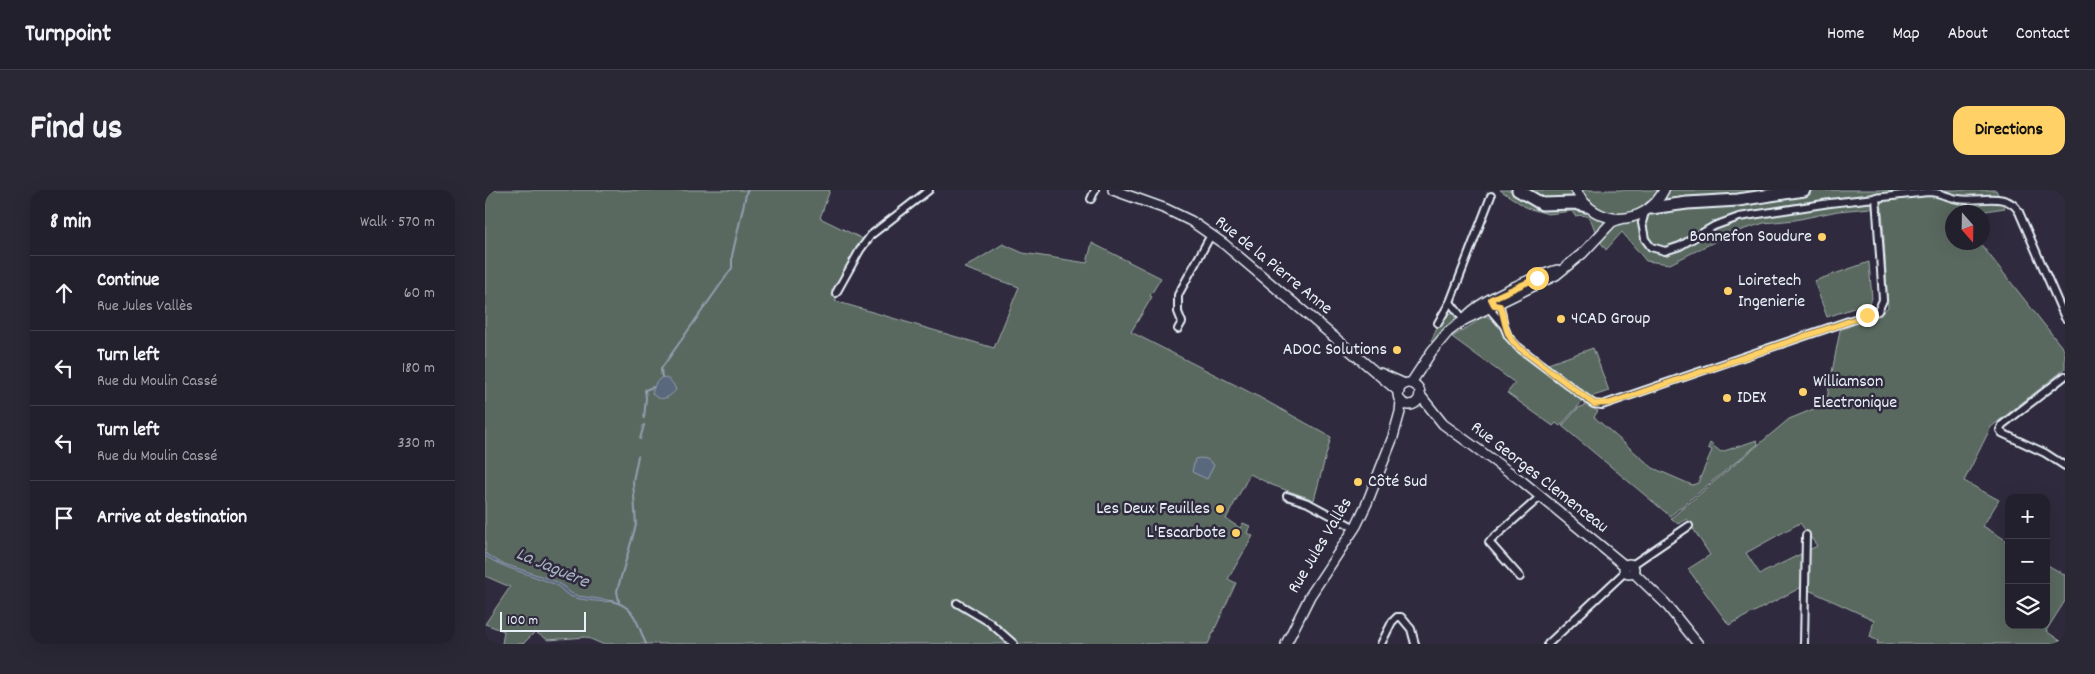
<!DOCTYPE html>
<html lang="en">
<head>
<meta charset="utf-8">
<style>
  :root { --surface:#23202e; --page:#2b2836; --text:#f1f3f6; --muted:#a3a3aa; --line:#403e4a; --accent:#ffd166 }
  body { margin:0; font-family:Dekko,sans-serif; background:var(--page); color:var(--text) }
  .controls { position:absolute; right:15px; bottom:15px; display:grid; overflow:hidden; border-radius:10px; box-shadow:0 5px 20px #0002 }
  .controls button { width:45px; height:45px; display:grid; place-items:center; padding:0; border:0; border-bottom:1px solid var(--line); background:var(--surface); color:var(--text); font:25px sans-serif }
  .compass { position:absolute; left:1460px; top:15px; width:45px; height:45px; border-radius:50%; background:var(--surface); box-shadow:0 5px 20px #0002; rotate:160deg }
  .scale { position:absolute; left:15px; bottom:12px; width:86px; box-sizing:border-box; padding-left:5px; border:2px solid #e8f1f8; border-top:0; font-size:14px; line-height:18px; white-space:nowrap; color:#e8f1f8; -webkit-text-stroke:4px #2f2a3d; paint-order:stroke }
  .stop { position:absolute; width:15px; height:15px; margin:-11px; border:4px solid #ffd166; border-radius:50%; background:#fff }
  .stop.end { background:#ffd166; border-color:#fff; box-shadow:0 1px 5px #0008 }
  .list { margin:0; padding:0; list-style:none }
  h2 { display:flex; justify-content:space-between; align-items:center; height:65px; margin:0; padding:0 20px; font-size:21px }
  h2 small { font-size:16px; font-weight:400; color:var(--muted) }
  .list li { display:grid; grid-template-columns:32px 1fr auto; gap:15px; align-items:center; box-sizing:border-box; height:75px; padding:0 20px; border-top:1px solid var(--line) }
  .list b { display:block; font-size:19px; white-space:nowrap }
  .list p { margin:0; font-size:16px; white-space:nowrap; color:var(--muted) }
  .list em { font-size:16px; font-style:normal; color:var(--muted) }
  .icon { flex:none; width:28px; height:28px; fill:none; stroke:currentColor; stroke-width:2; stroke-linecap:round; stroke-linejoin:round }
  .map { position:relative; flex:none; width:1580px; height:454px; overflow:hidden; border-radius:15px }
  header { display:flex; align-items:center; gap:30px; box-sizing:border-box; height:70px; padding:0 25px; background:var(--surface); border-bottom:1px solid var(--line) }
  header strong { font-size:24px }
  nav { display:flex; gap:28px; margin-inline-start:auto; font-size:18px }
  .intro { display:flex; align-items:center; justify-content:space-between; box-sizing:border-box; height:120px; padding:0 30px }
  h1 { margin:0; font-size:35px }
  .button { padding:12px 22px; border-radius:15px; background:var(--accent); color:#111; font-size:18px; font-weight:700 }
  main { display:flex; gap:30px; padding:0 30px }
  aside { flex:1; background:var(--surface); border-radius:15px; box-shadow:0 5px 20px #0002 }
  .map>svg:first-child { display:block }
  .green { fill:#5a6960; stroke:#a1adac; fill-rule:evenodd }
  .water { fill:#5a677e; stroke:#939eaf }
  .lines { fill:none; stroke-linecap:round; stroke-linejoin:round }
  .stream { stroke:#939eaf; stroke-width:2 }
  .street-casing { stroke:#e8f1f8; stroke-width:10 }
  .secondary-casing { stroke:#e8f1f8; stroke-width:12 }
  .highway-casing { stroke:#e8f1f8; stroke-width:15 }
  .street { stroke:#2f2a3d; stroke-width:6 }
  .secondary { stroke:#2f2a3d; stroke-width:9 }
  .highway { stroke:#2f2a3d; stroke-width:11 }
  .route { stroke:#ffd166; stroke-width:6 }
  .poi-dot { fill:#ffd166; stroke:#2f2a3d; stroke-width:2 }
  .labels { text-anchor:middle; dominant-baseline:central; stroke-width:5; stroke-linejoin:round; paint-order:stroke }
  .poi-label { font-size:18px; fill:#e8f1f8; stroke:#2f2a3d; text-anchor:start }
  .street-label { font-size:18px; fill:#e8f1f8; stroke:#2f2a3d }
  .water-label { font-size:19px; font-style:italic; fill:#a8b3c1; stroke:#2f2a3d }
</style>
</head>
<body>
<header>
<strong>Turnpoint</strong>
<nav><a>Home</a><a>Map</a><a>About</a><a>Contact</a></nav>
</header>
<div class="intro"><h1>Find us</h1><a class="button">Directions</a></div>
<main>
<aside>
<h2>8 min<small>Walk · 570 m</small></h2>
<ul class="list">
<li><svg class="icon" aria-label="ahead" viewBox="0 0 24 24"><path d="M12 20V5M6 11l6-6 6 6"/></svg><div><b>Continue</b><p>Rue Jules Vallès</p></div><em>60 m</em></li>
<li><svg class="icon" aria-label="left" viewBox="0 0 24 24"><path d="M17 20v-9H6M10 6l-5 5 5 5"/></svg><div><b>Turn left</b><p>Rue du Moulin Cassé</p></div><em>180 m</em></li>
<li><svg class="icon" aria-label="left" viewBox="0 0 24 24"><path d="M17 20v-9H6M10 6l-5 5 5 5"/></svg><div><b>Turn left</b><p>Rue du Moulin Cassé</p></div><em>330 m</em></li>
<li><svg class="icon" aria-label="arrive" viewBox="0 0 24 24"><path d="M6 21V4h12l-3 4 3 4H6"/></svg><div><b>Arrive at destination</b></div></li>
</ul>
</aside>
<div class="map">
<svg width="1580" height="454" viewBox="0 0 1580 454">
  <rect width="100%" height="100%" fill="#2f2a3d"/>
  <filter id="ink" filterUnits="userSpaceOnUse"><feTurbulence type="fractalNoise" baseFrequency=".02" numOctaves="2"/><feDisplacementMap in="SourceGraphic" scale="10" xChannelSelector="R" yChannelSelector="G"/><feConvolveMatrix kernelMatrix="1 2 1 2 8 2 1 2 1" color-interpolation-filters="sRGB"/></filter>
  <g filter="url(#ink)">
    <!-- green -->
    <g class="green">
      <polygon points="0,0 345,0 335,28 380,50 350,111 509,158 534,97 479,78 518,54 538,63 602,73 607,53 676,88 665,106 667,107 646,142 774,207 846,247 829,310 787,295 765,284 741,329 755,338 758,333 765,336 762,343 768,346 743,389 751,393 723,454 117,454 101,447 63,450 50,442 38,454 17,454 19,441 0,434 25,397 0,386"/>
      <path d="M1015,0H1511L1520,18L1500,21L1498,27V22H1468V52L1495,53L1580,161V179L1506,237L1479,291L1514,310L1498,336L1524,352V435H1561V374L1580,385V411L1561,441L1580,454H1392L1393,451L1385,447L1389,430L1317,397L1244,435L1203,379L1225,365L1202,329L1193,334L1186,328L1304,229L1341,214L1355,140L1396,124L1403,117L1397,17L1353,21L1310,30L1279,33L1247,43L1185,74L1161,71L1137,42L1121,60C1117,54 1112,48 1110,41C1106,30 1105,23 1090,26L1087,21L1063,24L1042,18ZM1315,333L1332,356L1275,384L1261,363Z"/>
      <polygon points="1384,72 1387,109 1384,113 1342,127 1329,91"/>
      <polygon points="964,123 968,123 970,125 970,131 949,152 946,151 952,137 955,137"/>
      <polygon points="1001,126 1010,131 1030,161 1098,211 1075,236 1071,233 1068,236 1022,203 1030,193 967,147 991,132 996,127"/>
      <polygon points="1108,158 1124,201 1105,207 1063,174"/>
      <polygon points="1101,215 1113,221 1109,227 1168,278 1207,295 1213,293 1227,260 1223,258 1225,253 1236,262 1272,250 1273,254 1185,326 1077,236 1093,218"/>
    </g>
    <!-- water -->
    <g class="water">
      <path d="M177,187C185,189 188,192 191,200C184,208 175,213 167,203L171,192Z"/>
      <polygon points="715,268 722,269 729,275 722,289 707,282 710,269"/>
      <path d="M0,363L16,373L68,390L79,397L86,403L93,406L129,411C122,413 95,410 87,407C80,405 76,397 69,394C45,384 22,380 0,366Z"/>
    </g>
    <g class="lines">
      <!-- stream -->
      <g class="stream">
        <polyline points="177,187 176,179 247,78 247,66 262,0"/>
        <polyline points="159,228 161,208 160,200 168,197"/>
        <polyline points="155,249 159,235"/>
        <path d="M126,411C151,416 152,434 161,454"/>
        <polyline points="134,412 132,401 151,335 148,291 153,266"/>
      </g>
      <!-- street casing -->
      <g class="street-casing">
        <g id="street">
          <polyline points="606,9 610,0"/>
          <path d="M1160,22L1157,33L1160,49L1166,57L1180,61L1195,56L1229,36L1254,27L1345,13L1443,2C1455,2 1462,7 1473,9C1494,13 1522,0 1534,22L1580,128"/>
          <polyline points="351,103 375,60 386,45 444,0"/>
          <polyline points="965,112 979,130"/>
          <polyline points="1009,114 1015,116 1019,136 1007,122 1009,115"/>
          <polyline points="953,133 965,112 1006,6"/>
          <polyline points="1019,136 1023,146 1032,156 1103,210 1109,214 1117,215 1393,121 1398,110 1391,7"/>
          <polyline points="693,139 697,132 693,122 693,105 726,45"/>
          <polyline points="1580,186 1517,235 1515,240 1517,243 1560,263 1580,276"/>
          <polyline points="802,306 823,313 870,338"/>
          <polyline points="1147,375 1204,336"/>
          <polyline points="1035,387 1004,352 1055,307"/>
          <polyline points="472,413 504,432 529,454"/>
          <polyline points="896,454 907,432 912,427 916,427 926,439 930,454"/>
          <polyline points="1063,454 1140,382"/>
          <polyline points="1319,454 1321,345"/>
        </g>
      </g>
      <!-- secondary casing -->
      <g class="secondary-casing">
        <g id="secondary">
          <polyline points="628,0 681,19 706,31 739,54 914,202"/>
          <path d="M1091,0C1109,38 1160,38 1179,0"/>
          <path d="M979,130C989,112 1051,86 1072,80"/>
          <polyline points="895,183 920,194"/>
          <polyline points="926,193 947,161 963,142 979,130 1071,85 1098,63 1127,32 1135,29"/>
          <circle cx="924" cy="204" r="11"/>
          <polyline points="935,205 958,234 1038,292 1140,376"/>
          <circle cx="1144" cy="379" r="5"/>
          <polyline points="1148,382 1180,413 1213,454"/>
          <polyline points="801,454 825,406 871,336 882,313 908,247 915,222 916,211"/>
        </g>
      </g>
      <!-- highway casing -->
      <g class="highway-casing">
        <g id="highway">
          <polyline points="1033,0 1057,14 1090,13 1101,16"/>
          <polyline points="1166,18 1202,13 1253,10 1319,0"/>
        </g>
      </g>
      <!-- street -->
      <use href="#street" class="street"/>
      <!-- secondary -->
      <use href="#secondary" class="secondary"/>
      <!-- highway -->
      <use href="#highway" class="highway"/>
    </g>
  </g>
  <g class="lines" filter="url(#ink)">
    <!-- route -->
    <path class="route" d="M1052,88L1006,109L1009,115L1015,116C1021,131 1019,144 1032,156L1109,214L1125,213L1382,125"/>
  </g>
  <!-- markers -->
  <g class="poi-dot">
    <circle cx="1337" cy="47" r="5"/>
    <circle cx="1243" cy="101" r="5"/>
    <circle cx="1076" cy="129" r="5"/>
    <circle cx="912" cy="160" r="5"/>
    <circle cx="1318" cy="202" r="5"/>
    <circle cx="1242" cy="208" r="5"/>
    <circle cx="873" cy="292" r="5"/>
    <circle cx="735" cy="319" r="5"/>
    <circle cx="751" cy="343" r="5"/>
  </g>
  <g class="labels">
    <!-- poi labels -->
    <g class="poi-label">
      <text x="1327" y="47" text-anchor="end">Bonnefon Soudure</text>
      <text x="1253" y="91">Loiretech<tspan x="1253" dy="21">Ingenierie</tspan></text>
      <text x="1086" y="129">4CAD Group</text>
      <text x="902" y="160" text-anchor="end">ADOC Solutions</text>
      <text x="1328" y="192">Williamson<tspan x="1328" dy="21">Electronique</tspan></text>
      <text x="1252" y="208">IDEX</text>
      <text x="883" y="292">Côté Sud</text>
      <text x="725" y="319" text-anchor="end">Les Deux Feuilles</text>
      <text x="741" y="343" text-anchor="end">L'Escarbote</text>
    </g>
    <!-- street labels -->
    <g class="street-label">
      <text transform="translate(788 76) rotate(39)">Rue de la Pierre Anne</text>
      <text transform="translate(1054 288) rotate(38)">Rue Georges Clemenceau</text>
      <text transform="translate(836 356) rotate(-59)">Rue Jules Vallès</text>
    </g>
    <!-- water labels -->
    <g class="water-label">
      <text transform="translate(67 379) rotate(23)">La Jaguère</text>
    </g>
  </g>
</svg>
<div class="controls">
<button>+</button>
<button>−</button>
<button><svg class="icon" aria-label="layers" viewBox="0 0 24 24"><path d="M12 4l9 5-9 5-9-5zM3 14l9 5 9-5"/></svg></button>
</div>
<svg class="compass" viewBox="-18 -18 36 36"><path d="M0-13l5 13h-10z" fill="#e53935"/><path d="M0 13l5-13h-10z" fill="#a3a3aa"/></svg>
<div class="scale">100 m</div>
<div class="stop" style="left:1052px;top:88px"></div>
<div class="stop end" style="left:1382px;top:125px"></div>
</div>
</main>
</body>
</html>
